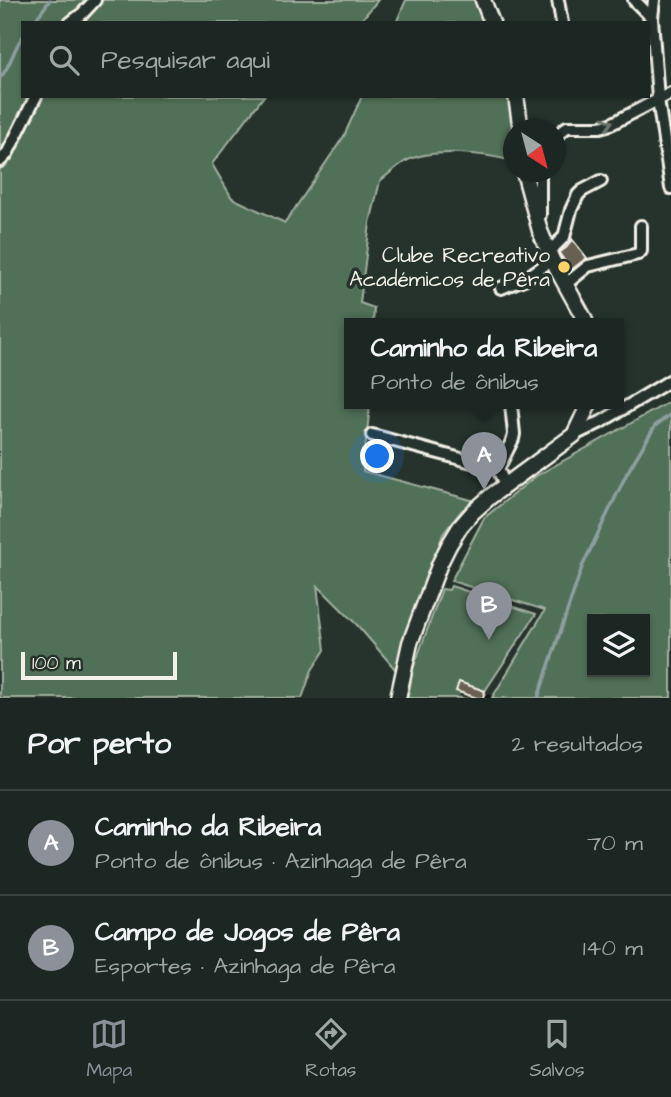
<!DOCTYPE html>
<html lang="pt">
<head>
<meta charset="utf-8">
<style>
  :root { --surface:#1c2622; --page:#29322f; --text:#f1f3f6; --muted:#a0a5a5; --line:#3a4340; --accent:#8c9099 }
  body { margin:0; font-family:"Architects Daughter",sans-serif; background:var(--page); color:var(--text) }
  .controls { position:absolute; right:21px; bottom:21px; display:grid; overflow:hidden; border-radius:0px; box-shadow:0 2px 5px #0004 }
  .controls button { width:63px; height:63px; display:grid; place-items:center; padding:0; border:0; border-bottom:2px solid var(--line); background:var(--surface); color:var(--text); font:35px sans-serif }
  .compass { position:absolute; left:503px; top:119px; width:63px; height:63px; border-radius:50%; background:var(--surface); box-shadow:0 2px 5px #0004; rotate:144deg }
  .scale { position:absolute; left:21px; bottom:18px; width:156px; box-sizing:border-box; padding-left:7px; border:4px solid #f4f1e8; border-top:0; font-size:19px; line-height:24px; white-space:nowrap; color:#f4f1e8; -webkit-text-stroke:5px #26332d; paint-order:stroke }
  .you { position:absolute; left:378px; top:457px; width:24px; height:24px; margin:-18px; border:5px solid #fff; border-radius:50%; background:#1a73e8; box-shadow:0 0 0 10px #1a73e833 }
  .badge { display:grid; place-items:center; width:46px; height:46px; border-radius:50%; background:var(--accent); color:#fff; font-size:23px; font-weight:700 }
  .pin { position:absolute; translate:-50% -58px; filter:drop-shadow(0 2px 4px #0008) }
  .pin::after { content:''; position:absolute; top:37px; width:24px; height:21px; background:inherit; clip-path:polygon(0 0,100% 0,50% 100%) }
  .popup { position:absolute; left:344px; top:318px; width:280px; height:91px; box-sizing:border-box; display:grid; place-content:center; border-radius:0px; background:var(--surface); filter:drop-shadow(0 2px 5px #0005); font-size:23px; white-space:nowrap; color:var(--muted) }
  .popup b { font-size:26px; color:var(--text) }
  .popup::after { content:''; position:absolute; left:50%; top:100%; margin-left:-14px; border:14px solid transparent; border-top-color:var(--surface) }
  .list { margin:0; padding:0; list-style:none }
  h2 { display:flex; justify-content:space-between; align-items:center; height:91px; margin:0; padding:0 28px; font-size:30px }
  h2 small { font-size:23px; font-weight:400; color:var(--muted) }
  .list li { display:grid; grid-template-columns:46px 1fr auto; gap:21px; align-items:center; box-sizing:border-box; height:105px; padding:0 28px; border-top:2px solid var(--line) }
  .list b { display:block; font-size:26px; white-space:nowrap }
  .list p { margin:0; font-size:23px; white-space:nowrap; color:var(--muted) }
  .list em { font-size:23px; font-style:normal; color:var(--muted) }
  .icon { flex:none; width:38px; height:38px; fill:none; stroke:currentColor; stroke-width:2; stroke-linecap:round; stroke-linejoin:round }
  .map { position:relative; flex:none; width:671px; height:698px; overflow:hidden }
  .search { position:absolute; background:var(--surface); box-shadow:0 2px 5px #0004; left:21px; right:21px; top:21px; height:77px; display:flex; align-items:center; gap:18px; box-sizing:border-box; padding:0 24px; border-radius:0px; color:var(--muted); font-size:26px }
  .sheet { height:301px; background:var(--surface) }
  nav { display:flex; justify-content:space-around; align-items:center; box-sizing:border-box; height:98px; border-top:2px solid var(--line); background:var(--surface); font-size:19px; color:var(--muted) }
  nav a { display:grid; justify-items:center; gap:4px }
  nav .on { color:var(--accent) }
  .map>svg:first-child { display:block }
  .green { fill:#517059; stroke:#a2b0a0; stroke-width:2; fill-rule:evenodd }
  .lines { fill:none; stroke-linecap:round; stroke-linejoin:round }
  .stream { stroke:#8e9ea0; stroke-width:3.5 }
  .building { fill:#686051; stroke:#f4f1e8; stroke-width:2; filter:url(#shadow) }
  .street-casing { stroke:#f4f1e8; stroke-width:16 }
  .secondary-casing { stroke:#f4f1e8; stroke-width:19 }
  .street { stroke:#26332d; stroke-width:10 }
  .secondary { stroke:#26332d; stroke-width:14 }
  .oneway { stroke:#6e766e }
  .poi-dot { fill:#ffd166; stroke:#26332d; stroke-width:2.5 }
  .labels { text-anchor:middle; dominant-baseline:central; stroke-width:7; stroke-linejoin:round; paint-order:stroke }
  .poi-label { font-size:21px; fill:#f4f1e8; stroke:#26332d; text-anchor:end }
</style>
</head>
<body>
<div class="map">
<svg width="671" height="698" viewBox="0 0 671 698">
  <defs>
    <filter id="shadow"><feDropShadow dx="4.5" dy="4.5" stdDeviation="0" flood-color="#0009"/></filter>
  </defs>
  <rect width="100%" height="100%" fill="#26332d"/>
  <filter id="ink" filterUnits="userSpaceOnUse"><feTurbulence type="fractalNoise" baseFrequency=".0143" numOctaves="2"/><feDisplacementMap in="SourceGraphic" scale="14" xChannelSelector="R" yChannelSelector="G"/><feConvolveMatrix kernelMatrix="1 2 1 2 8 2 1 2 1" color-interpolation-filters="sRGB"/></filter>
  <g filter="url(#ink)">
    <!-- green -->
    <g class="green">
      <path d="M0,0H378L359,23H23V96H264L212,164L232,198L285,223L344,136L362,96H511L515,129L514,130L513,161C486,154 433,147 406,161C397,166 389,174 380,181L370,223L360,303L374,308L373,324H349V404H370L363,471L475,501L462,510L443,534L395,669L358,626L317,585L325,650L312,670L302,698H0Z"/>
      <polygon points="406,0 478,0 487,23 396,23"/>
      <path d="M671,401V698H492L545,610L451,581L484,518L536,476ZM592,619H645V672H592Z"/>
      <polygon points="451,586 536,614 485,691 483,698 408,698 413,669 442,589 449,590"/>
    </g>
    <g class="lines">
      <!-- stream -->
      <g class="stream">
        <polyline points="33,23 50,0"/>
        <path d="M0,78C11,66 13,49 23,36"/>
        <polyline points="538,698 582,567 627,473 655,426 671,414"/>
      </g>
    </g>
    <!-- building -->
    <g class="building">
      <polygon points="572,239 587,258 571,270 559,253 567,247"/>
      <polygon points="459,682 485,691 483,698 477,698 456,691"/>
    </g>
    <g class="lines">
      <!-- street casing -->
      <g class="street-casing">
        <g id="street">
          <polyline points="558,0 562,23"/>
          <polyline points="634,0 652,18"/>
          <polyline points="654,0 652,18 658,99 671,188"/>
          <polyline points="70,23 83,13 95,0"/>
          <polyline points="556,136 567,127 600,127 611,124 671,93"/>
          <polyline points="0,161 7,154 36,96"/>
          <polyline points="540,215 540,172"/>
          <polyline points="549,252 564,237 571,210 578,195 582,191 601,181"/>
          <polyline points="566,284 588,266 638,254 641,251 641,226"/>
          <polyline points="501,288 526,278 552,260"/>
          <polyline points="372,435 498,469 505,485"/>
          <polyline points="574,435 601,422 671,380"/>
          <polyline points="498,469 513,439 514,434 511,404"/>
        </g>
      </g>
      <!-- secondary casing -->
      <g class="secondary-casing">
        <g id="secondary">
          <polyline points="483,0 492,23"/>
          <polyline points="516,96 521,130"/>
          <polyline points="524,172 540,231 552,260 584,318 586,324"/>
          <polyline points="398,698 410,643 440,563 449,545 460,527 473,512 491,496 574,435 589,404"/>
        </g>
      </g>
      <!-- street -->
      <use href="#street" class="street"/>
      <!-- secondary -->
      <use href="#secondary" class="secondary"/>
    </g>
    <!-- one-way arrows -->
    <defs><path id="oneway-chevron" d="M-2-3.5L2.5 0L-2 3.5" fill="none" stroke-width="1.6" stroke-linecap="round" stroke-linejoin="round" transform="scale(1.75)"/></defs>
    <use class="oneway" href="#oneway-chevron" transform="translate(608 123) rotate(-16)"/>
  </g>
  <!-- markers -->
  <circle class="poi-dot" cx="564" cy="267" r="7"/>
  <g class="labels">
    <!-- poi labels -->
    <g class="poi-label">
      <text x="550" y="255">Clube Recreativo<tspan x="550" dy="24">Académicos de Pêra</tspan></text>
    </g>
  </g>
</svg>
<div class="controls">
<button><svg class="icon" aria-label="layers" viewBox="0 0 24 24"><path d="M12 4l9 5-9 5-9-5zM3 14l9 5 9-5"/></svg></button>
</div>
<svg class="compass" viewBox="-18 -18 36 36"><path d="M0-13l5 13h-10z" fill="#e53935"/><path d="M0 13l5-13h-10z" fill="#a0a5a5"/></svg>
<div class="scale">100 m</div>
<div class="you"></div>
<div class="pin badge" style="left:484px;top:490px">A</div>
<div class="popup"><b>Caminho da Ribeira</b>Ponto de ônibus</div>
<div class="pin badge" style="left:489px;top:640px">B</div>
<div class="search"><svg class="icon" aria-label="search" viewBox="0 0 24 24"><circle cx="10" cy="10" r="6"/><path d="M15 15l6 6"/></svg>Pesquisar aqui</div>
</div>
<section class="sheet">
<h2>Por perto<small>2 resultados</small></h2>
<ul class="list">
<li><span class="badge">A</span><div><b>Caminho da Ribeira</b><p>Ponto de ônibus · Azinhaga de Pêra</p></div><em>70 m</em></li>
<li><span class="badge">B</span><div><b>Campo de Jogos de Pêra</b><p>Esportes · Azinhaga de Pêra</p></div><em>140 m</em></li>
</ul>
</section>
<nav>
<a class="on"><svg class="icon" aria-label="map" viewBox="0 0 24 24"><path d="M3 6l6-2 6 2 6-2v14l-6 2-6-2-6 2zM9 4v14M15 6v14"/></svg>Mapa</a>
<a><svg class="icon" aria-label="directions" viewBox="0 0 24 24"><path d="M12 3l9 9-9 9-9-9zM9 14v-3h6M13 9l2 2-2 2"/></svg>Rotas</a>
<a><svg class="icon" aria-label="saved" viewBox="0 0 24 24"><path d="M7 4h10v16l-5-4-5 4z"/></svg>Salvos</a>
</nav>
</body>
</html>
